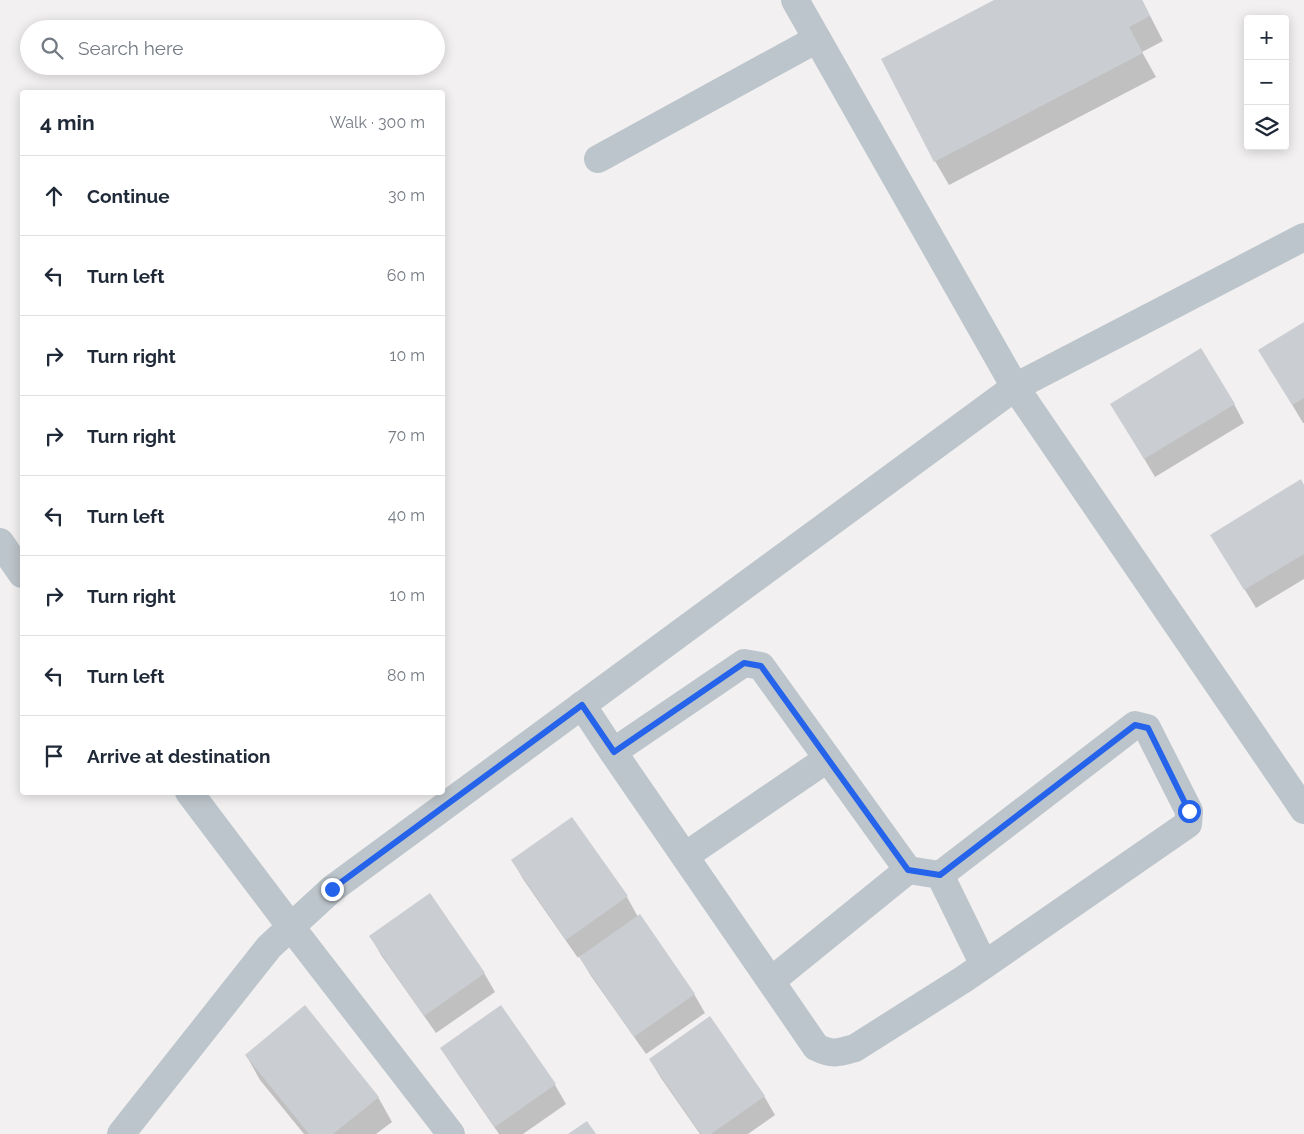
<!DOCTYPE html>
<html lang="en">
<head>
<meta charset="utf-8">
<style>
  :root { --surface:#fff; --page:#f2f2f3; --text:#1f2937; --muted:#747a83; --line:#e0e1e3 }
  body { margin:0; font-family:Raleway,sans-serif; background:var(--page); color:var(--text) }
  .controls { position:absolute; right:15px; top:15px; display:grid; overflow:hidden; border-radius:5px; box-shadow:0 2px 12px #0003 }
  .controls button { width:45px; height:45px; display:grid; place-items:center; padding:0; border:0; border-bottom:1px solid var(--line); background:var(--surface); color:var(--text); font:25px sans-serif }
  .stop { position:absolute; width:15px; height:15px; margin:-11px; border:4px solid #2563eb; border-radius:50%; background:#fff }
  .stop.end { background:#2563eb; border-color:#fff; box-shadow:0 1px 5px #0008 }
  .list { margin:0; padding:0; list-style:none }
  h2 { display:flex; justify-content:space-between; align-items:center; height:65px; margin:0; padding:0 20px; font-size:21px }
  h2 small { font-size:16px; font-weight:400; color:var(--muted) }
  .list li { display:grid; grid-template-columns:32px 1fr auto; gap:15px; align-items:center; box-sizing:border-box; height:80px; padding:0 20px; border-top:1px solid var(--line) }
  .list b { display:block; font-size:19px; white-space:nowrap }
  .list em { font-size:16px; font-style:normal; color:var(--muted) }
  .icon { flex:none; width:28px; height:28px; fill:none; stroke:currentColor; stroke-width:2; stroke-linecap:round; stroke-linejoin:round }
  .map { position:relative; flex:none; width:1304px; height:1134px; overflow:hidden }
  .search { position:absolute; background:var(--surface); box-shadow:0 2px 12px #0003; left:20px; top:20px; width:425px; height:55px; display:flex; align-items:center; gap:12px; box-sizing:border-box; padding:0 18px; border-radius:28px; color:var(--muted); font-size:19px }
  .panel { position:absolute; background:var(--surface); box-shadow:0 2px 12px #0003; left:20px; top:90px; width:425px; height:705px; border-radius:5px }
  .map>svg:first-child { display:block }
  .shadow { fill:#0003 }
  .building { fill:#cacdd2 }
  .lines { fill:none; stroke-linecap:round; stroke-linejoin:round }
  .minor { stroke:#bcc5cb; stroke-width:28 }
  .route { stroke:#2563eb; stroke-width:6 }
</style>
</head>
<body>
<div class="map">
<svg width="1304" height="1134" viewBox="0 0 1304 1134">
  <rect width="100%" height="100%" fill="#f2f0f0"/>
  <!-- shadow -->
  <g class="shadow">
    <polygon points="996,0 1142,0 1163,41 1142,52 1156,77 949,185 935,161"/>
    <polygon points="1304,323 1304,423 1303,423 1271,369"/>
    <polygon points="1234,404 1244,423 1155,477 1123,423"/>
    <polygon points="1304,487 1304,579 1256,608 1223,554"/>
    <polygon points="572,819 627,897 638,917 694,994 705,1013 646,1054 591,976 579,956 578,958 523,879 513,861"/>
    <polygon points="371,937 484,973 495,992 436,1033 381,955"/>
    <polygon points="501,1007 555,1085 566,1104 523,1134 499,1134 453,1067 442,1049"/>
    <polygon points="246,1055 378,1097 392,1122 376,1134 304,1134 260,1080"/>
    <polygon points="650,1060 764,1096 775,1115 748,1134 700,1134 661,1078"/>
  </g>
  <!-- building -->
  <g class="building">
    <polygon points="994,0 1142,0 1150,16 1129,27 1143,53 934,162 881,59"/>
    <polygon points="1304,322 1304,398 1292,405 1258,350"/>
    <polygon points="1201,348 1235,404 1144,459 1110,404"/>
    <polygon points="1301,479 1304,485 1304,554 1244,590 1210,535"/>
    <polygon points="572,817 628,896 566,940 511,860"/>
    <polygon points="430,893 485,973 424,1016 369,936"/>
    <polygon points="640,914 695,994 634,1037 579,957"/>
    <polygon points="305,1005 379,1097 333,1134 309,1134 245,1055"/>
    <polygon points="501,1005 556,1084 495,1127 440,1048"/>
    <polygon points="710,1016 765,1096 711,1134 701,1134 649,1059"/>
    <polygon points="587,1121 596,1134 568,1134"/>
  </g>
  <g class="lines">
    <!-- minor -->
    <g class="minor">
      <polyline points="795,0 1015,387 1304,810"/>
      <polyline points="598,159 817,39"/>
      <polyline points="0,542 22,574"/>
      <path d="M582,705L613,752L816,1047C832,1055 838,1053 855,1048L964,979L1188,824L1189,811L1147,728L1135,725L940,875L908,870L761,666L744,663L613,752"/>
      <polyline points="189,792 291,927 451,1134"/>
      <polyline points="685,856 827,759"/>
      <polyline points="940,875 984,965"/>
      <polyline points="771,981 908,870"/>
      <polyline points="121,1134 269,947 332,889 1015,387 1304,237"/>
    </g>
  </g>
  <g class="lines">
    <!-- route -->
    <polyline class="route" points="332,889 582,705 614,752 744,663 761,666 908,870 940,875 1135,725 1148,728 1189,811"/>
  </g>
</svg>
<div class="controls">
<button>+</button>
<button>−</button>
<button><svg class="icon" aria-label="layers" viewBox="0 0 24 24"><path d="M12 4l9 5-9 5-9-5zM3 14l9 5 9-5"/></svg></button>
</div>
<div class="stop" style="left:1189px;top:811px"></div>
<div class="stop end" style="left:332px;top:889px"></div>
<div class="search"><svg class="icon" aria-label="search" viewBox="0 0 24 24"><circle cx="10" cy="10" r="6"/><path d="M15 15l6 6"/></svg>Search here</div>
<section class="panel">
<h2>4 min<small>Walk · 300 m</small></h2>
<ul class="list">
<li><svg class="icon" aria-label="ahead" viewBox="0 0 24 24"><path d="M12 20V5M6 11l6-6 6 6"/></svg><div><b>Continue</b></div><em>30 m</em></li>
<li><svg class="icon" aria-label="left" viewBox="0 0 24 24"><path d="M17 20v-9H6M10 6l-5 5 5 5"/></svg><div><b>Turn left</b></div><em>60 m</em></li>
<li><svg class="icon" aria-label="right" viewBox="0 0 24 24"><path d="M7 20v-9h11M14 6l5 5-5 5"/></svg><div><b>Turn right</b></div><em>10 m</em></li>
<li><svg class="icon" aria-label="right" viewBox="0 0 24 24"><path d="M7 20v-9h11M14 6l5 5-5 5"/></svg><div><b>Turn right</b></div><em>70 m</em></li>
<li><svg class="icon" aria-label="left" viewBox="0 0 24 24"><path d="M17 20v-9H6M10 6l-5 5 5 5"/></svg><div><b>Turn left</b></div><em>40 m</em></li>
<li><svg class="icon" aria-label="right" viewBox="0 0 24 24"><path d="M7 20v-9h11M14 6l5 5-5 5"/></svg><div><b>Turn right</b></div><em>10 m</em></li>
<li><svg class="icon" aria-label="left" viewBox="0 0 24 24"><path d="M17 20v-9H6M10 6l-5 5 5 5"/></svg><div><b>Turn left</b></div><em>80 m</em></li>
<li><svg class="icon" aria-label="arrive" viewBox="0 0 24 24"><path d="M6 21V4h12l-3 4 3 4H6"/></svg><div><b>Arrive at destination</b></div></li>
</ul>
</section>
</div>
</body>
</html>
